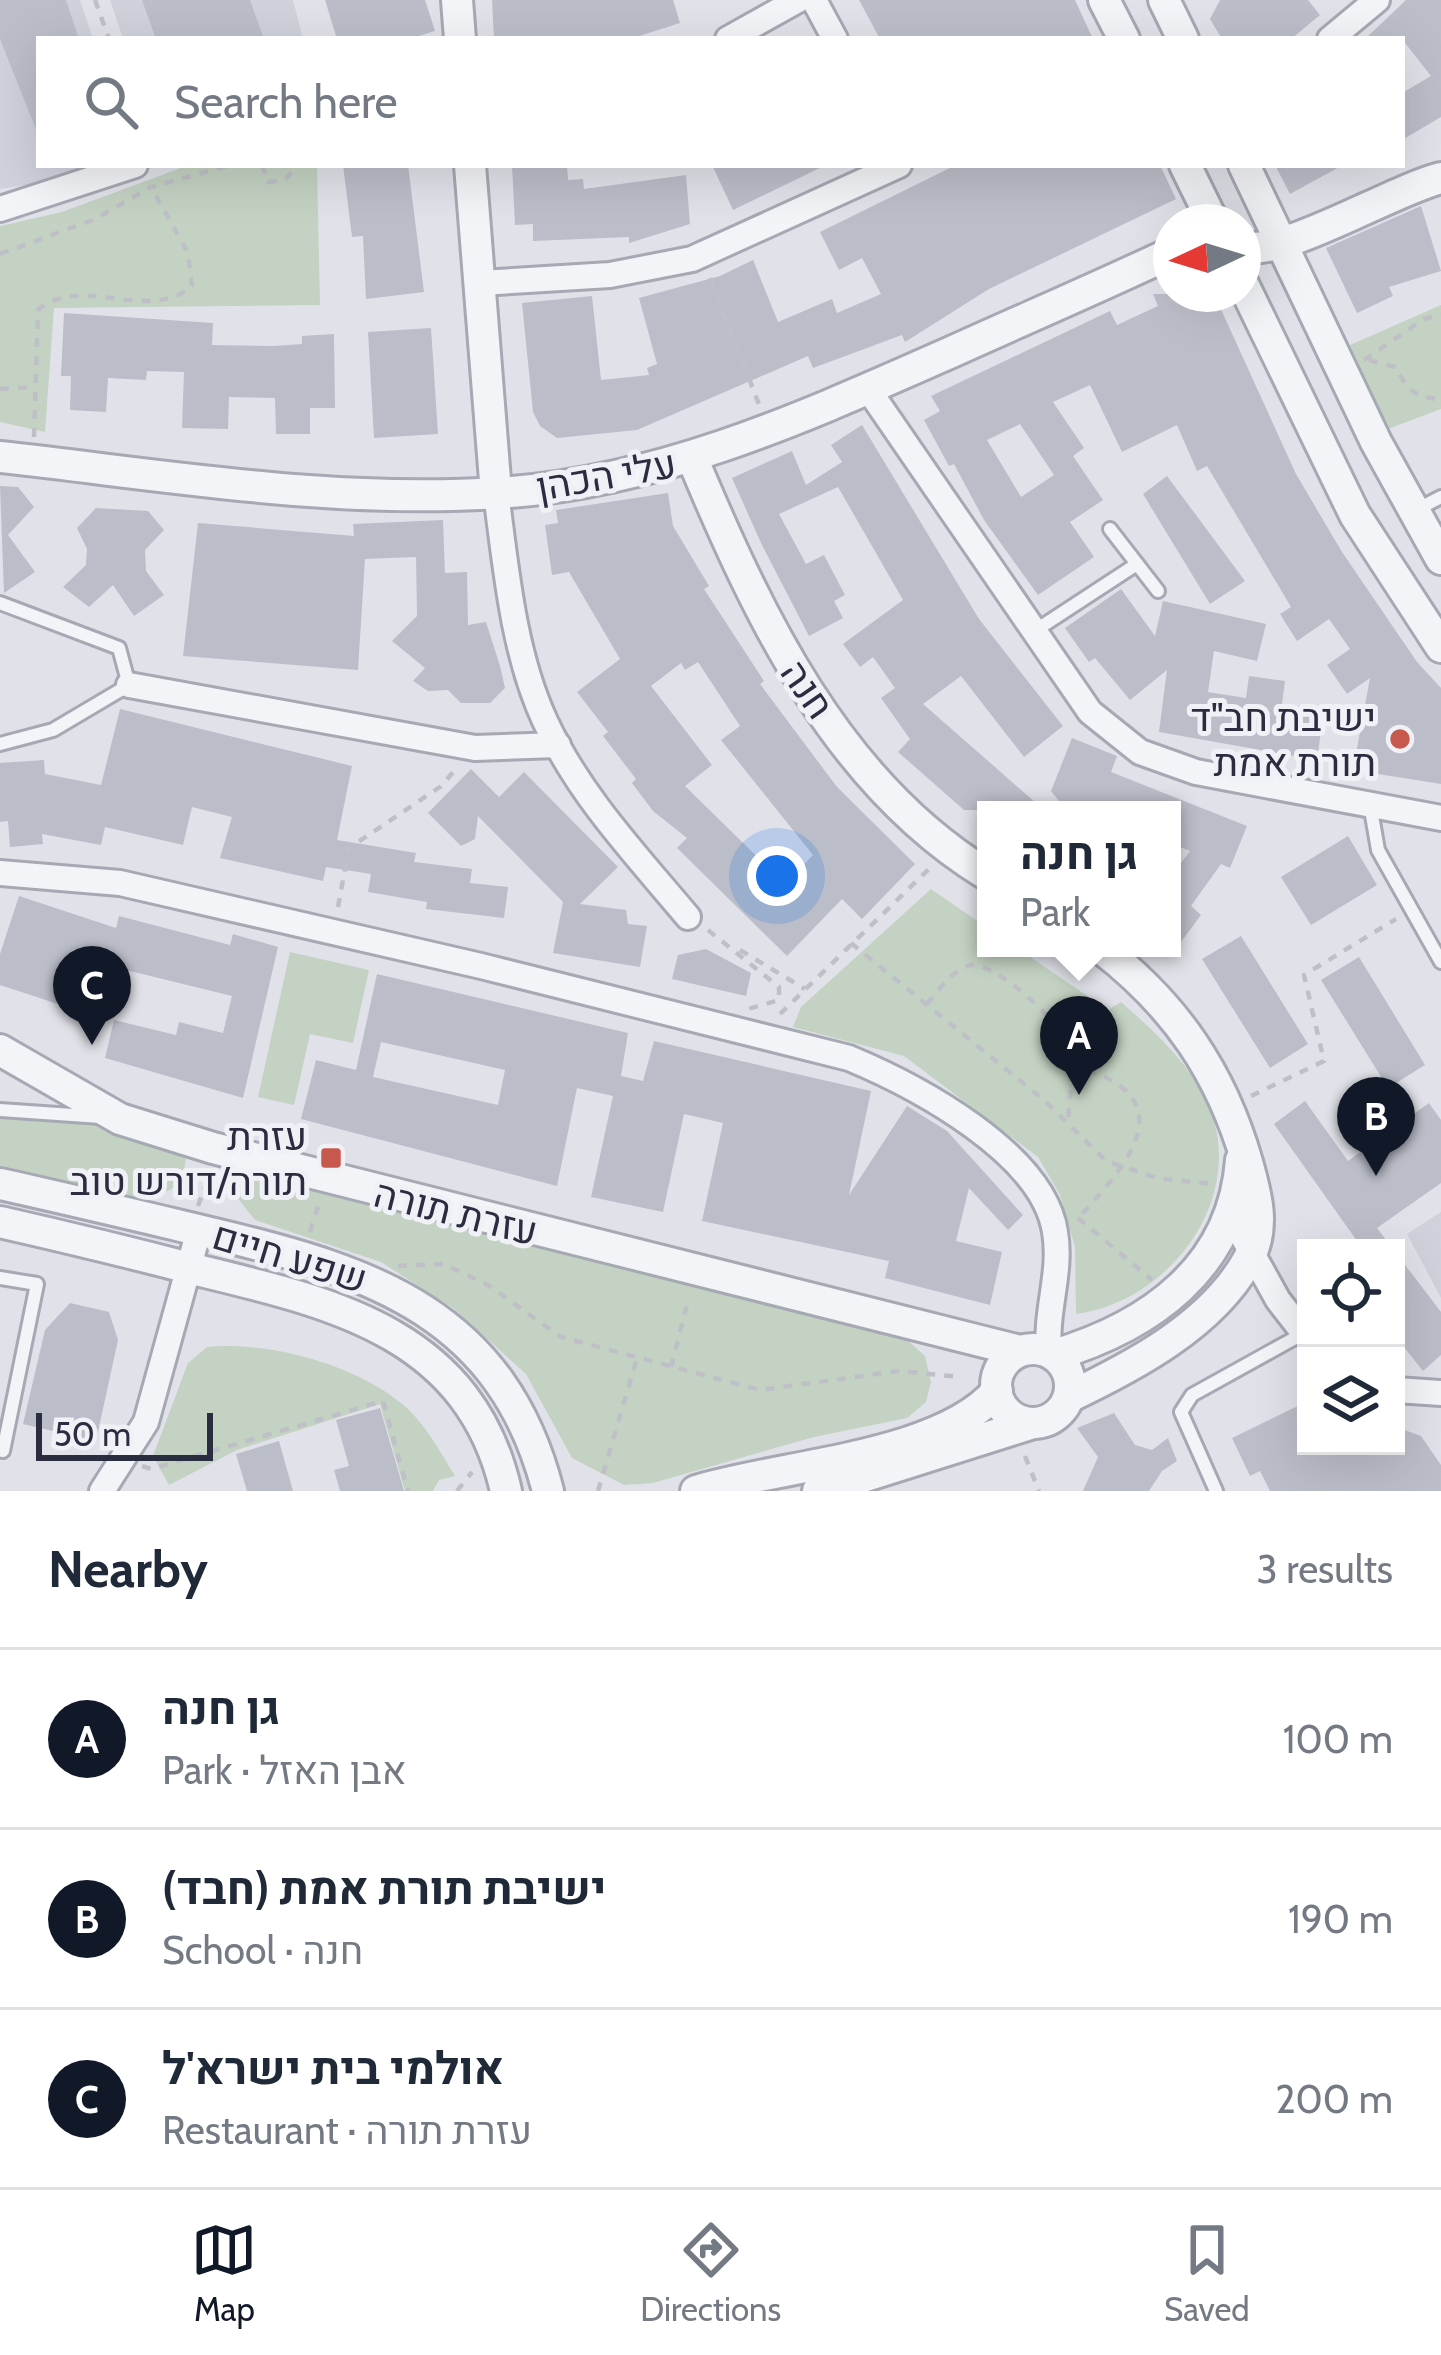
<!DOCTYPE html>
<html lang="en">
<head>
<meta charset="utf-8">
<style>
  :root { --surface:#fff; --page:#f2f2f3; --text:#1f2937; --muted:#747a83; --line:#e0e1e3; --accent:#111827 }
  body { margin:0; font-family:Cabin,Heebo,sans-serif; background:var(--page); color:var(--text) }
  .controls { position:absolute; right:36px; bottom:36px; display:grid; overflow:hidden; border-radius:0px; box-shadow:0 12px 48px #0002 }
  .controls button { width:108px; height:108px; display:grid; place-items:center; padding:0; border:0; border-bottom:3px solid var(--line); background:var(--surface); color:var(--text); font:60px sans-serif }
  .compass { position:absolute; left:1153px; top:204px; width:108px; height:108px; border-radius:50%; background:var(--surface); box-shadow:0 12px 48px #0002; rotate:266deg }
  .scale { position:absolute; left:36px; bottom:30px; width:177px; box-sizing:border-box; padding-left:12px; border:6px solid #2a2d40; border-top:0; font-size:33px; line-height:42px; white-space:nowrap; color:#2a2d40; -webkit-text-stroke:9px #f0f1f6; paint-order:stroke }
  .you { position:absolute; left:777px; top:876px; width:42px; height:42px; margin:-30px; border:9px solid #fff; border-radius:50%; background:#1a73e8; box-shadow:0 0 0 18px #1a73e833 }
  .badge { display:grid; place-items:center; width:78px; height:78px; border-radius:50%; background:var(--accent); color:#fff; font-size:39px; font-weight:700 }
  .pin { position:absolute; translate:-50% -99px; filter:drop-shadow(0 3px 6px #0008) }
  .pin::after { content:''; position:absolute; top:63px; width:42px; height:36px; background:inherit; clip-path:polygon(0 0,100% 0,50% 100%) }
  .popup { position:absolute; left:977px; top:801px; width:204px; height:156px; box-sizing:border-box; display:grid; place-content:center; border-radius:0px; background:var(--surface); filter:drop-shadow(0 3px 9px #0005); font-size:39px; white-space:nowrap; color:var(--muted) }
  .popup b { font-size:45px; color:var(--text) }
  .popup::after { content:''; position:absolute; left:50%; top:100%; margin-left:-24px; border:24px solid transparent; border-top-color:var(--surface) }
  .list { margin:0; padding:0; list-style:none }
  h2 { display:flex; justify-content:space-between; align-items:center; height:156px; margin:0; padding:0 48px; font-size:51px }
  h2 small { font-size:39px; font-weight:400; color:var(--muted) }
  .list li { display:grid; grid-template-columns:78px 1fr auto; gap:36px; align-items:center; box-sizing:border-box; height:180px; padding:0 48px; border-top:3px solid var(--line) }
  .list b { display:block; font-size:45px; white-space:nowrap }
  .list p { margin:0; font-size:39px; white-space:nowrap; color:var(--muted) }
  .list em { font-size:39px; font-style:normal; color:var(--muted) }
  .icon { flex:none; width:66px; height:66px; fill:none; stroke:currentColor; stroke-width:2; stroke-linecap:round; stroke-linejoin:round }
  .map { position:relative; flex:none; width:1441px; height:1491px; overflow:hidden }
  .search { position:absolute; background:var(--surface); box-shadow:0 12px 48px #0002; left:36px; right:36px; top:36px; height:132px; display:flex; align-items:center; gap:30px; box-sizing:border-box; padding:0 42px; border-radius:0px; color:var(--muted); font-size:45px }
  .sheet { height:696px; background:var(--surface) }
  nav { display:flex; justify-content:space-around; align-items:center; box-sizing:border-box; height:168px; border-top:3px solid var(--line); background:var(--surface); font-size:33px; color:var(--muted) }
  nav a { display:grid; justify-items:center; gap:6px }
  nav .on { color:var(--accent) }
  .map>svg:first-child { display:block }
  .built { fill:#cfd1db }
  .green { fill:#c3d2c2 }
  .building { fill:#bbbdc8; fill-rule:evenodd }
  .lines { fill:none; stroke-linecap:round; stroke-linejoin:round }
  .service-casing { stroke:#a6a8b3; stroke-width:18 }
  .minor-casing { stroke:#a6a8b3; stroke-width:30 }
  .tertiary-casing { stroke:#a6a8b3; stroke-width:36 }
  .path { stroke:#bfc0c7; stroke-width:4.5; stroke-dasharray:9 9; stroke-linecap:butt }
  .service { stroke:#f3f4f7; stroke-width:12 }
  .minor { stroke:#f3f4f7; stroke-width:24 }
  .tertiary { stroke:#f3f4f7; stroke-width:30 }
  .poi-dot { fill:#c7584d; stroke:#f0f1f6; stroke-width:4.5 }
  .labels { text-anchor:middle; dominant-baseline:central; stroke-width:10; stroke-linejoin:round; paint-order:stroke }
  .street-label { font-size:39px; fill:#2a2d40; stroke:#f0f1f6 }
  .poi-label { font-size:39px; fill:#2a2d40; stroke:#f0f1f6; text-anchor:end }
</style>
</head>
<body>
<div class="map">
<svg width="1441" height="1491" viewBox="0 0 1441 1491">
  <rect width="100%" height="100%" fill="#e1e2e9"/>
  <!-- built -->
  <g class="built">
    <polygon points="0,0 80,0 93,39 39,39 39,165 95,165 44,182 0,189 0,40 8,37"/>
    <polygon points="110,0 293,0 303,39 123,39"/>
    <polygon points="1441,1212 1441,1298 1407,1234"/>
  </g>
  <!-- green -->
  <g class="green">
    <polygon points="189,165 317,165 320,305 54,308 45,432 0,422 0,226 62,212"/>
    <polygon points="1441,305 1441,409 1388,429 1350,345"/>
    <path d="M931,889L986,927V948H1017L1108,1010L1121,1002C1155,1032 1192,1065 1210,1109C1246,1201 1168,1302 1076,1314L1075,1247L1060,1195L1038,1157L904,1056L793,1027L801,1007Z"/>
    <polygon points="290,952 369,970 353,1043 310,1034 294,1105 258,1097"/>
    <path d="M71,1117L187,1152C185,1161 185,1173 180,1180C154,1220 40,1182 0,1174V1118Z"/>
    <polygon points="232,1170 906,1339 925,1356 931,1382 926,1402 907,1418 814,1437 653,1483 624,1485 572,1458 526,1374 453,1308 381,1262 255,1220 231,1190"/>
    <path d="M207,1347C270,1341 359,1365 407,1408C427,1427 441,1453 455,1476L439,1480L433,1491H405L380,1404L237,1450L169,1485L153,1456L188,1363Z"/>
  </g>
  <!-- building -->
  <g class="building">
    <polygon points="0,0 66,0 79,39 39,39 39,137 0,39"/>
    <polygon points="142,0 250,0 264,39 156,39"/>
    <polygon points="325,0 425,0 435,31 409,39 337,39"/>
    <polygon points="492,0 673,0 680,23 630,39 494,39"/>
    <polygon points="859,0 1075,0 1093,39 880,39"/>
    <polygon points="1220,0 1308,0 1320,15 1291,39 1222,39 1210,19"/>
    <polygon points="1406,0 1441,0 1441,117 1402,140 1402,93 1431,76 1402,39 1365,39"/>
    <polygon points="343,165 408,165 424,292 366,299 363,236 352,237"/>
    <polygon points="512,165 567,165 568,180 583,179 584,189 686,175 690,224 629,243 629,237 533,241 533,224 515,225"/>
    <polygon points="712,165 826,165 733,210"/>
    <polygon points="956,165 1160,165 1176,199 989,289 905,342 902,335 813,368 808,356 637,430 557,438 540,426 533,412 522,303 592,296 601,380 649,375 647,368 657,364 639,298 720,276 753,260 778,322 832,299 837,313 881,294 862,258 839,270 820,232"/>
    <polygon points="1275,165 1343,165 1290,194"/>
    <polygon points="1421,206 1441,271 1389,287 1393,296 1357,313 1326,248"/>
    <path d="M1153,294H1214L1296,474L1342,552L1417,662L1441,688V784L1353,770L1370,678L1347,694L1327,665L1350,649L1329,619L1297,641L1280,614L1291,607L1207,466L1197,471L1177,425L1122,452L1090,385L1053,402L1084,448L1073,456L1103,500L1070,522L1094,557L1038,595L984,520L954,464L949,466L924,420L940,411L931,396L1110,311L1117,325L1158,306ZM1020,424L1054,475L1021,497L987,440Z"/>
    <polygon points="64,313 213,323 212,345 274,346 302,344 302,336 334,334 335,408 310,408 310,434 276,434 275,398 229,397 228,429 182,428 184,372 147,371 146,380 108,378 106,412 70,410 71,376 61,376"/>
    <polygon points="431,328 438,434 374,438 368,332"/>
    <polygon points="862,425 979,619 1063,726 1024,757 961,676 923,704 1044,810 964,810 898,752 910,739 881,698 895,688 873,657 860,667 843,644 903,600 838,487 779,514 806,564 824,555 845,595 834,601 843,618 809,636 761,543 732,478 792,451 806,485 842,462 831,445"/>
    <polygon points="1167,476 1245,581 1210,604 1143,494"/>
    <polygon points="0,486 18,487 34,507 8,535 35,572 4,593"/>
    <path d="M668,493L673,526L709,586L704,589L764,681L760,684L837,787L915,864L862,919L842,899L787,956L677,848L687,838L653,811L632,783L636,779L603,736L608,732L577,692L620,659L569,572L552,575L545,525L558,523L556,510ZM698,662L740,726L721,740L813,855L785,884L685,786L712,765L651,686L681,663L685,670Z"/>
    <polygon points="96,508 148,511 164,530 145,550 146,571 164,595 134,616 113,585 89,607 63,587 86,565 87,549 77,528"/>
    <polygon points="443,520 445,573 467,572 468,625 486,622 500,666 505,688 490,703 461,703 448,690 428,691 413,681 425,668 392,641 417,616 416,557 365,559 358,670 183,656 198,523 354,536 353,524"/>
    <polygon points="1121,589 1155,636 1163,601 1266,624 1257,661 1214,651 1208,692 1246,698 1249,676 1285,681 1282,704 1324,710 1317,760 1159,732 1167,670 1130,700 1095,658 1089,662 1065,628"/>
    <polygon points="120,709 352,766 337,840 416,853 414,862 472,869 470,883 508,887 504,918 426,909 427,902 368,892 371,874 326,867 323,881 220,858 232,817 192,807 183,845 105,827 101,845 42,834 43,844 10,847 8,821 0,822 0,763 44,760 45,774 101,785"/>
    <polygon points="1072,738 1117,756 1111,772 1247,826 1230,868 1221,864 1191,906 1201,915 1172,954 1172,875 1190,851 1172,844 1172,810 1066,810 1051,791"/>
    <polygon points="471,769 499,797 524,772 618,867 580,904 626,910 628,924 647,926 640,967 553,953 563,902 478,816 475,839 461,846 428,813"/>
    <polygon points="1348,836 1377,885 1311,925 1281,877"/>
    <polygon points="19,896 116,928 119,916 230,945 233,934 278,947 243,1098 105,1058 114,1020 176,1035 179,1022 223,1033 232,996 73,957 58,1004 0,985 0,954"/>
    <polygon points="1241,936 1308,1044 1270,1068 1202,959"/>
    <polygon points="706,949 751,973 746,996 672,979 678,955"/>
    <polygon points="1359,957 1425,1065 1388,1088 1321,980"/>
    <path d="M377,974L628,1033L621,1076L643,1081L654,1041L871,1091L849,1195L907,1106L947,1131L1023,1215L1008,1230L969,1188L956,1241L1002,1252L990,1305L885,1278L889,1261L702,1221L723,1123L684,1114L663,1212L591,1197L613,1096L577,1088L557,1186L301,1119L316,1060L356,1070ZM381,1042L505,1070L498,1105L373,1077Z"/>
    <polygon points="1305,1101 1348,1161 1429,1103 1441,1120 1441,1183 1377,1228 1392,1248 1362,1248 1274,1124"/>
    <polygon points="1396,1253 1441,1312 1441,1355 1423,1371 1396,1337"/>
    <polygon points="70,1303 109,1312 118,1340 96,1441 23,1424 45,1330"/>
    <polygon points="1306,1402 1306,1446 1396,1446 1396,1427 1421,1436 1441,1465 1441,1491 1270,1491 1260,1471 1250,1476 1232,1438"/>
    <polygon points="380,1408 404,1491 340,1491 334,1470 349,1466 336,1420"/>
    <polygon points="1114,1413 1135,1445 1152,1450 1168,1438 1177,1461 1162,1471 1149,1491 1083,1491 1098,1457 1077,1428"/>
    <polygon points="279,1441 293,1491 247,1491 236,1454"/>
  </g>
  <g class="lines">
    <!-- service casing -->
    <g class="service-casing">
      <g id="service">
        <polyline points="1414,511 1441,497"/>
        <polyline points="1110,529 1158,591"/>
        <polyline points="0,603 119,648 129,685 53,730 0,744"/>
        <polyline points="1033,632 1137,564"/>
        <polyline points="1370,804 1378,850 1441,962"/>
        <polyline points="0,1110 101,1117"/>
        <polyline points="0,1278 37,1284 3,1451"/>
        <polyline points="1216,1491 1181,1412 1192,1395 1304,1333"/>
      </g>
    </g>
    <!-- minor casing -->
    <g class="minor-casing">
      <g id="minor">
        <polyline points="814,0 835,39"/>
        <polyline points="728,39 798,0"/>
        <polyline points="1330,39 1377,0"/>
        <polyline points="0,209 135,165"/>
        <polyline points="480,283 610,275 692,259 899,165"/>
        <polyline points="868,389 1090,712 1140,752 1196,772 1441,818"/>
        <path d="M496,493C506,568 513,652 545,721C579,795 636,855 688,917"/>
        <polyline points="129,685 475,748 558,745"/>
        <path d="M0,873L120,883L481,966L849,1058C916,1086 1043,1153 1055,1232C1062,1272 1045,1311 1049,1352"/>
        <polyline points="1232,1217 1278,1300 1306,1336"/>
        <polyline points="1396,1390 1441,1393"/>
        <polyline points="102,1491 146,1422 199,1230"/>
      </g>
    </g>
    <!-- tertiary casing -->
    <g class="tertiary-casing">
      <g id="tertiary">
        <polyline points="457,0 460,39"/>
        <polyline points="1104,0 1124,39"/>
        <polyline points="1164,0 1183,39"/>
        <polyline points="470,165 496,493"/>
        <polyline points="1185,165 1213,222"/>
        <polyline points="1244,165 1376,442 1441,559"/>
        <path d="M1243,247C1286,256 1390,191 1441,178"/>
        <polyline points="1243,284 1355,515 1441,647"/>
        <path d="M0,457C165,475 331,504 498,493C659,483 802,418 947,354C1022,320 1097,288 1171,253"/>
        <path d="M693,460C758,615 836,782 986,874"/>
        <polyline points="0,1050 120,1119 213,1148 1020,1351"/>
        <path d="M0,1184C72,1200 143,1217 215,1234C374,1272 503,1315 548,1491"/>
        <path d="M0,1222C66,1237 132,1253 197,1270C333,1303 470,1333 506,1491"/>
        <circle cx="1033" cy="1386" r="37"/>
        <path d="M1054,1355C1151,1326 1233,1267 1241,1160"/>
        <path d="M1069,1397C1134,1366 1212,1325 1248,1260C1266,1228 1256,1194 1247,1162C1221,1072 1175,1005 1101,948"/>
        <path d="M696,1491C779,1465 940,1458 997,1391"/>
        <polyline points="818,1491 1030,1424"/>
      </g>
    </g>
    <!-- path -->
    <g class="path">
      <polyline points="95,0 109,39"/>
      <polyline points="262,165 268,182 285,180 298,165"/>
      <polyline points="0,254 95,219 151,187 231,165"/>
      <polyline points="710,278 760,407"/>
      <polyline points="1364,360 1424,319 1441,315"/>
      <path d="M1369,360L1395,367C1408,389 1414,398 1441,399"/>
      <polyline points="0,389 35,387"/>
      <path d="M34,437L38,310C81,273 148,324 192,286L188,253L151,187"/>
      <polyline points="338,907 349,848 440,787 455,770"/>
      <polyline points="708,930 779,987 779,1000 748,1009"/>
      <polyline points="851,943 1044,1100 1106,1161 1157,1178 1212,1184"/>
      <polyline points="740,950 805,989"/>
      <path d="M927,1004C938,991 950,973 967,966C991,957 1055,1018 1065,1040C1076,1064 1069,1098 1068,1124"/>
      <polyline points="780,1014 931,867"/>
      <path d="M1070,1065C1187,1094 1132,1161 1078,1218"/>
      <polyline points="1251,1096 1324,1061 1304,975 1396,919"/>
      <polyline points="198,1206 211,1171"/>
      <polyline points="1078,1218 1152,1280"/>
      <polyline points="310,1232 319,1203"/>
      <polyline points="398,1266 444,1264 488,1285 561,1337 760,1390 898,1371 960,1377"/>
      <polyline points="671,1367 689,1297"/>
      <polyline points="1025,1456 1039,1491"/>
      <polyline points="142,1466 151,1469 383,1401 408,1491"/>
      <polyline points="457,1491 472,1472"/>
      <polyline points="598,1491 637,1358"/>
    </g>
    <!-- service -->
    <use href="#service" class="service"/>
    <!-- minor -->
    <use href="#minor" class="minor"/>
    <!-- tertiary -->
    <use href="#tertiary" class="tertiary"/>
  </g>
  <!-- markers -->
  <g class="poi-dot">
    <circle cx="1400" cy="739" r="12"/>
    <rect x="319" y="1146" width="24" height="24" rx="6"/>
  </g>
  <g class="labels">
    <!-- street labels -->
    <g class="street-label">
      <text transform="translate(606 475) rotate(-10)">עלי הכהן</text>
      <text transform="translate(808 689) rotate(55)">חנה</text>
      <text transform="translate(456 1212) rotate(14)">עזרת תורה</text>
      <text transform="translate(290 1257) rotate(17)">שפע חיים</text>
    </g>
    <!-- poi labels -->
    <g class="poi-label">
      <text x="1376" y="717">ישיבת חב"ד<tspan x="1376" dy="45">תורת אמת</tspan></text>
      <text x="307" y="1136">עזרת<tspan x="307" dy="45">תורה/דורש טוב</tspan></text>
    </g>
  </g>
</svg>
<div class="controls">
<button><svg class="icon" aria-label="locate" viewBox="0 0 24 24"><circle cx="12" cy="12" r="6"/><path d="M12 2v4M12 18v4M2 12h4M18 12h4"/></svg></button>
<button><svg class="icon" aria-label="layers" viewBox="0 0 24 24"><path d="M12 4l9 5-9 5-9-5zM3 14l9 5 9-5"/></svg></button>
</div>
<svg class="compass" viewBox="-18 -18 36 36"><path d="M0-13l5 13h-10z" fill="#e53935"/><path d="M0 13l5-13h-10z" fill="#747a83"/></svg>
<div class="scale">50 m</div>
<div class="you"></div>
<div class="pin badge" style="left:1079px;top:1095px">A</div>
<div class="popup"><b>גן חנה</b>Park</div>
<div class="pin badge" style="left:1376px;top:1176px">B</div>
<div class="pin badge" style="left:92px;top:1045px">C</div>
<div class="search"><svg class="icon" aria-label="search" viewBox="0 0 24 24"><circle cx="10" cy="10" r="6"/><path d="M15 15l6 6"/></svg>Search here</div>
</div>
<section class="sheet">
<h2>Nearby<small>3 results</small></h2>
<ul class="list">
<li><span class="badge">A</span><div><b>גן חנה</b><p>Park · אבן האזל</p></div><em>100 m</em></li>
<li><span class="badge">B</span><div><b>ישיבת תורת אמת (חבד)</b><p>School · חנה</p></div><em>190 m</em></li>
<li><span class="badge">C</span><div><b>אולמי בית ישרא'ל</b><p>Restaurant · עזרת תורה</p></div><em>200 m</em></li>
</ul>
</section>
<nav>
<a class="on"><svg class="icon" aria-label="map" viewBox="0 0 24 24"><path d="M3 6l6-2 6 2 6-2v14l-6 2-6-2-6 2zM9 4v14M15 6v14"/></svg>Map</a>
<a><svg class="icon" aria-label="directions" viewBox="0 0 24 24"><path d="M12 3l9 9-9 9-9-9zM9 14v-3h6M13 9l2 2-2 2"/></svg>Directions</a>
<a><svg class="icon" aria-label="saved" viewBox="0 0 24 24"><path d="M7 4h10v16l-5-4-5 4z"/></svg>Saved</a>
</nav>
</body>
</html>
